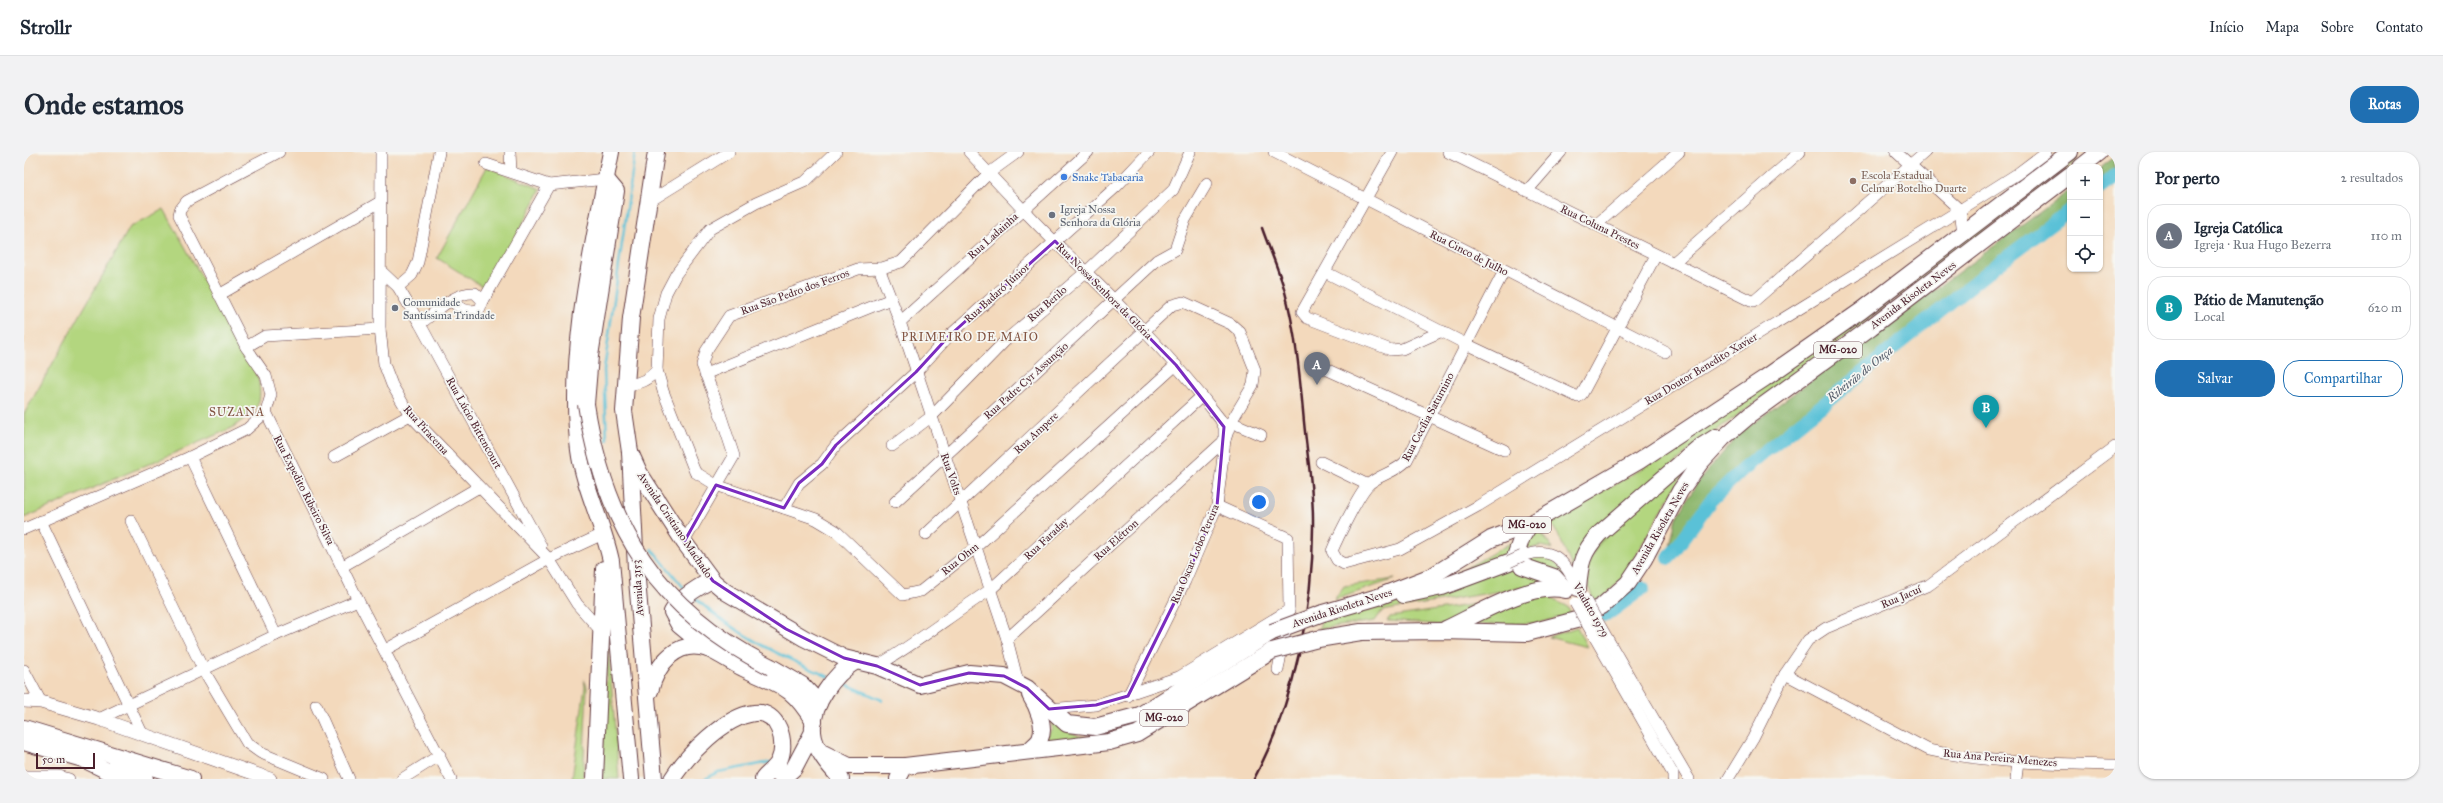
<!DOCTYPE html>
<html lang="pt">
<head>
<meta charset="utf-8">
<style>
  :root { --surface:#fff; --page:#f2f2f3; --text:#1f2937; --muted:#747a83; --line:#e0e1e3; --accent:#1f6fb2 }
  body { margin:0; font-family:"IM FELL Great Primer",serif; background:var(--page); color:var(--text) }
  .controls { position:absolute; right:12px; top:12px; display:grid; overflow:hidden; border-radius:8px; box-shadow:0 1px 3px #0004 }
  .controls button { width:36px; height:36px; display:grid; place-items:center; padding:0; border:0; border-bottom:1px solid var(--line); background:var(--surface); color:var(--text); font:20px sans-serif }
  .scale { position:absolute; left:12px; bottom:10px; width:59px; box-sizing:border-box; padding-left:4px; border:2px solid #4a1f2b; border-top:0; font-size:11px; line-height:14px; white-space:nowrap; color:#4a1f2b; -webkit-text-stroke:3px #f6f6f2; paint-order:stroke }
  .you { position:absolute; left:1235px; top:350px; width:14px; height:14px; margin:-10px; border:3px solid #fff; border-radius:50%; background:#1a73e8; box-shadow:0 0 0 6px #1a73e833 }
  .badge { display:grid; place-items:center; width:26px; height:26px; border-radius:50%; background:var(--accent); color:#fff; font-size:13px; font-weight:700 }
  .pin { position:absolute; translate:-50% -33px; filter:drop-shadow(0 1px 2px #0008) }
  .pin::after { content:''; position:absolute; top:21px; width:14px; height:12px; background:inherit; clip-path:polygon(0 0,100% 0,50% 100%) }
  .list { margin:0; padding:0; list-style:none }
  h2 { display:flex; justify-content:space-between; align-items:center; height:52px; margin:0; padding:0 16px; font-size:17px }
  h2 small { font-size:13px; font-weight:400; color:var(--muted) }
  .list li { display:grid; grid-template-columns:26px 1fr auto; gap:12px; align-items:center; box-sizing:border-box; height:64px; margin:0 8px 8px; padding:0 8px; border:1px solid var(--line); border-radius:16px }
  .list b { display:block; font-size:15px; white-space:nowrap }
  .list p { margin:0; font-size:13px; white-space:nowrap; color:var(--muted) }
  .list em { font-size:13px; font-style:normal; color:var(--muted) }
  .actions { display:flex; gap:8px; padding:12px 16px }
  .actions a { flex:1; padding:9px 0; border:1px solid var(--accent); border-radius:16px; text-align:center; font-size:14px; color:var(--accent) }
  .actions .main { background:var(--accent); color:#fff }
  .icon { flex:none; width:22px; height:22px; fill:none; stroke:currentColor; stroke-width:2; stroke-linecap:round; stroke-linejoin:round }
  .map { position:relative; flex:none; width:2091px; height:627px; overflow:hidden; border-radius:16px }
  header { display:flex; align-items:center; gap:24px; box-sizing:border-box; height:56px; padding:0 20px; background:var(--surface); border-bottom:1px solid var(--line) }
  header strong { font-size:19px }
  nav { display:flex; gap:22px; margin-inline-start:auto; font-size:14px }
  .intro { display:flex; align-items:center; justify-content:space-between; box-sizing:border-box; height:96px; padding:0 24px }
  h1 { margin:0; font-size:28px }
  .button { padding:10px 18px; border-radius:16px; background:var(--accent); color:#fff; font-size:14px; font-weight:700 }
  main { display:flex; gap:24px; padding:0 24px }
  aside { flex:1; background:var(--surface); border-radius:16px; box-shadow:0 1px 3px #0004 }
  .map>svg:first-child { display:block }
  .green { fill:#b3d67f; stroke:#7e7a55 }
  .forest { fill:#8eb76e; stroke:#6c6b4c }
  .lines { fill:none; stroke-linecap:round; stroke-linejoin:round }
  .stream { stroke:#5ac1d7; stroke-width:2.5 }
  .river { stroke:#5ac1d7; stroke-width:14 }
  .minor-casing { stroke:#633b41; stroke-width:12 }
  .major-casing { stroke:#633b41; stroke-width:14 }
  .highway-casing { stroke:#633b41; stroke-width:18 }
  .minor { stroke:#fff; stroke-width:11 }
  .major { stroke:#fff; stroke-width:13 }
  .highway { stroke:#fff; stroke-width:16 }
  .rail { stroke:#4a1f2b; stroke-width:2.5 }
  .minor-bridge-casing { stroke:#633b41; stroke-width:12; stroke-linecap:butt }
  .highway-bridge-casing { stroke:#633b41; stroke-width:18; stroke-linecap:butt }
  .minor-bridge { stroke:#fff; stroke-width:11 }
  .highway-bridge { stroke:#fff; stroke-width:16 }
  .marked { fill:none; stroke:#7b2cbf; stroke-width:3; stroke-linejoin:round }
  .shop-dot { fill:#3f7fe0; stroke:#f6f6f2; stroke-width:1.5 }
  .education-dot { fill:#8d6e63; stroke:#f6f6f2; stroke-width:1.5 }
  .worship-dot { fill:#6b7280; stroke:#f6f6f2; stroke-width:1.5 }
  .labels { text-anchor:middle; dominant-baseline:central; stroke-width:3.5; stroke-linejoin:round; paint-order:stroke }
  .shield { fill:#f6f6f2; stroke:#7e6067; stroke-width:1 }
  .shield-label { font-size:10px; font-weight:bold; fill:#4a1f2b }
  .education-label { font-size:11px; fill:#785e54; stroke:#f6f6f2; text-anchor:start }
  .shop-label { font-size:11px; fill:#366cbe; stroke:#f6f6f2; text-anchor:start }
  .worship-label { font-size:11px; fill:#5b616d; stroke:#f6f6f2; text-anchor:start }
  .street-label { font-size:11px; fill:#4a1f2b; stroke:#f6f6f2 }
  .neighbourhood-label { font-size:12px; letter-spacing:1px; fill:#825442; stroke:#f6f6f2 }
  .water-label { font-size:12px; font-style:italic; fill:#505867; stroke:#f6f6f2 }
</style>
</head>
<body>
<header>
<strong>Strollr</strong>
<nav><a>Início</a><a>Mapa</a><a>Sobre</a><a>Contato</a></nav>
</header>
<div class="intro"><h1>Onde estamos</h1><a class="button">Rotas</a></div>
<main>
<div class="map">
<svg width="2091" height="627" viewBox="0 0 2091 627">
  <rect width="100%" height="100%" fill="#f6f6f2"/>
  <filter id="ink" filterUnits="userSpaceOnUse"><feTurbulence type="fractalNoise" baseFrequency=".025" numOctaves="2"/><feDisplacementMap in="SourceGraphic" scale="8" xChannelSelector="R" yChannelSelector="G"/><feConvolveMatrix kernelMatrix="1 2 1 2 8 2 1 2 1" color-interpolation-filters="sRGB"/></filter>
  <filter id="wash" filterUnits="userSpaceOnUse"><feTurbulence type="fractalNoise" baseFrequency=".012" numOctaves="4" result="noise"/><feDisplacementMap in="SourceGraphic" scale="16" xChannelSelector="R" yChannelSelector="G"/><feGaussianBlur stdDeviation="0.9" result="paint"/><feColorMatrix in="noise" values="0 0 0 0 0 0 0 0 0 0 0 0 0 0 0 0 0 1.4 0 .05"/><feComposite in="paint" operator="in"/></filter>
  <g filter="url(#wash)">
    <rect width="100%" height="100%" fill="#f3d9bc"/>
    <!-- green -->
    <g class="green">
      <polygon points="2054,2 2051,11 1786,212 1677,289 1646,316 1550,420 1535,384 1526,370 1620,315"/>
      <polygon points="463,15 517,37 464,138 413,106"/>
      <path d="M140,57L234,226C240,257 231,258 208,276L0,366V262L106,75Z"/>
      <path d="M1670,304L1598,426L1581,444L1570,449C1564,436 1561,424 1565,410C1573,382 1645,326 1670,304Z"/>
      <polygon points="1514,377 1529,397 1517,394 1495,399 1505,385"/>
      <polygon points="1492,388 1489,401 1419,429"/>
      <path d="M1513,403C1531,404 1537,417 1546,432L1499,411Z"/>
      <polygon points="1491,411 1531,430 1358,459 1351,469 1295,477 1297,469 1415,441"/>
      <polygon points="1371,427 1310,448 1320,434"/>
      <polygon points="1523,445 1543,454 1547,462 1515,471 1437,473 1503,446"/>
      <polygon points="1479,448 1420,473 1363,469 1366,465"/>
      <polygon points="1553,475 1563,495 1524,485"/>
      <polygon points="584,490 595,627 578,627"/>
      <path d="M1242,490L1243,497L1108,579L1087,586L1020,590L1028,576V566C1040,576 1049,585 1065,586C1100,587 1208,512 1242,490Z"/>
      <polygon points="560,527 563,535 559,627 548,627 561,535"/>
    </g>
    <!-- forest -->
    <g class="forest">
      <polygon points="2091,5 2091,22 2076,33 2076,16"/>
      <polygon points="2046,38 2046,55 1928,144 1733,301 1687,344 1645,399 1651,370 1673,331 1716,281"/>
    </g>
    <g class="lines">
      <!-- stream -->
      <g class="stream">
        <polyline points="583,288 580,218 611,0"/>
        <polyline points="628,397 660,436"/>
        <path d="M672,447C712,483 757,504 805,525"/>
        <polyline points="815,529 858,548"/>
        <polyline points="681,627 694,620 747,610"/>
      </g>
      <!-- river -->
      <g class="river">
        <polyline points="2076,35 2091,24"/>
        <polyline points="1645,406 1687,348 1719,317 1970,115 2046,58"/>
        <polyline points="1582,463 1619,436"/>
      </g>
    </g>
  </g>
  <g filter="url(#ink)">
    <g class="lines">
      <!-- minor casing -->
      <g class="minor-casing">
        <g id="minor">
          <polyline points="255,0 163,49 156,58 155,63 222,195 242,224 247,243 242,260 334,448 427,627"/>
          <polyline points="357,0 356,177 360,212 368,233 386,263 525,407 553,452 577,479"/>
          <polyline points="486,0 487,20"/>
          <polyline points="812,0 782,29 732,51 686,77 652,122 642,141 635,167 633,218 639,239 671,320 692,333 792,367 812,379 879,443 897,439 952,395 1152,213"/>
          <path d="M945,0C973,30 1001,61 1031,90C1089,146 1146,202 1196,267L1200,275V287"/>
          <polyline points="1250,0 1641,200"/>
          <polyline points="1368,0 1278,160 1283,166 1367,198 1378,197 1418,179"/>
          <polyline points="1424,0 1729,150 1901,0"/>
          <polyline points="1872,0 1936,58 1939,81"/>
          <polyline points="462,12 525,33 582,27"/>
          <polyline points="1503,39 1537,0"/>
          <polyline points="626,49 705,0"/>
          <polyline points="1572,73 1655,0"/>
          <polyline points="1649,111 1776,0"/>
          <polyline points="855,116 876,170 983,487 994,530"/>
          <polyline points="357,119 374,135 396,172 517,394"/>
          <path d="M1480,119L1383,308C1372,321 1355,322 1344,333C1335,342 1313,387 1308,399L1313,408L1320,412L1376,397L1454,354L1936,58L1993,22L2022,0"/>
          <polyline points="1301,120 1442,192 1554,245 1558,242 1632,103"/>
          <polyline points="374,135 388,123 394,110 415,0"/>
          <polyline points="195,143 356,50"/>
          <polyline points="459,149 525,33"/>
          <polyline points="876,170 1064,0"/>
          <path d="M396,172C411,161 431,139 451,141L459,149L456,157C444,162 436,156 427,149"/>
          <polyline points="222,195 241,184 356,177"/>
          <polyline points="1295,214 1480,298"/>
          <polyline points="681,222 867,147"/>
          <path d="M602,232C615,233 625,227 633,218"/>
          <polyline points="1207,270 1237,283"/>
          <polyline points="868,294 908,264 982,188 1063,119 1149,38 1166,0"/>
          <polyline points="166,305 252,483"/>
          <polyline points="310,305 386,263"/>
          <polyline points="1297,310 1344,333"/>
          <polyline points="871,350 1133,108 1151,98 1161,68 1183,31"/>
          <polyline points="1193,354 1264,386 1265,458 1254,518"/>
          <polyline points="760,356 775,331 798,312 812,293 892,220 925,184 1092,35 1125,0"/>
          <polyline points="17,369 119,583"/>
          <polyline points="107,369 179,517 223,591 237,601 300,627"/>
          <polyline points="0,377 166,305 223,277 242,260"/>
          <polyline points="902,382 1148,153 1159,150 1207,172 1216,180 1231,218 1229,233 1207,270 1201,288 1193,354 1161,429 1104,544"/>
          <polyline points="660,390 710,304 692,249 678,213 682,199 705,164 834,117 858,116 877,110 965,21 994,0"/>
          <path d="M1498,404C1532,392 1540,411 1555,437"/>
          <polyline points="319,414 455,335"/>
          <polyline points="983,487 1201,288"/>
          <polyline points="361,498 525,407 581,381"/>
          <path d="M853,514C893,491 927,463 966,438L1178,244"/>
          <polyline points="0,518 17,550"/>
          <path d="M1761,522L1905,598C1965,612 2029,611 2091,613"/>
          <polyline points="1617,545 1665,627"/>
          <polyline points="1608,550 1649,622 1649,627"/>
          <polyline points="292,553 325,627"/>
          <polyline points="1025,557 1072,553 1155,525 1265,458"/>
          <polyline points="75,567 252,483 334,448"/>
          <polyline points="0,624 35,624 45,627"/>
          <polyline points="378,627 416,603"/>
          <polyline points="1704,627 1729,586 1761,522 1784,488 1802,476 1905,433 2091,295"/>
          <polyline points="1992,627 1994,609"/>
        </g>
      </g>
      <!-- major casing -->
      <g class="major-casing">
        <polyline id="major" points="0,549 17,550 75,567 246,627"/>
      </g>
      <!-- highway casing -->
      <g class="highway-casing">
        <g id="highway">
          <path d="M587,0C569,94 543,203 555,298C560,336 579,371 587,409L607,627"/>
          <polyline points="2057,15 2076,0"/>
          <polyline points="562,252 566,204 592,39 582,27"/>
          <polyline points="606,300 615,320 660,390 689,429 702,440 780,486 820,506 853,514 896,533 945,521 980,524 1003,536 1043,572 1071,575 1116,563 1248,480"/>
          <polyline points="1506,372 1498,385 1492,402 1498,414 1530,425 1541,437"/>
          <path d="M1554,436C1556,411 1558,401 1575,382L1673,297L1692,285"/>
          <polyline points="1380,443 1418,435 1485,410"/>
          <polyline points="1299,461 1354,445 1408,424 1467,387 1506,372 1615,309 1741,226 1837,159 2046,0"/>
          <path d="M1422,477C1454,462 1507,429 1542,438"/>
          <polyline points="1294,487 1337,480 1418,479 1503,481 1552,468 1578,454 1604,431 1620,407 1656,339 1676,311 1699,286 1726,263 1847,175 2046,23"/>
          <path d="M684,497L655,473L648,460C656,446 674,435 688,428"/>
          <polyline points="747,515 778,533 795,551"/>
          <path d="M626,539C633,512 653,486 684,497C696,502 708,511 719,516C757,535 766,531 790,570"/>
          <polyline points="0,576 167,627"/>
          <polyline points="0,590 59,607 100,627"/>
          <path d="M1005,599C1008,595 1014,591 1016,587C1022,574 1013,554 1006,543"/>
          <polyline points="799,601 825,614 881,614"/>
          <polyline points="89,617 121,627"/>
          <polyline points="571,627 580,417"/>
          <polyline points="630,627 612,416 606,300 600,259 607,166 632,0"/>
          <path d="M648,627C664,602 700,565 730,561C754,557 764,591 755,609C752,616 744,621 739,627"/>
          <polyline points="758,627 770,616 789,580"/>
          <path d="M817,627C806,615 790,597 789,580C787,553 810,522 832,509"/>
          <polyline points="874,627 881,614 1085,590 1113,582 1248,499"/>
        </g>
      </g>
      <!-- minor -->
      <use href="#minor" class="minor"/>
      <!-- major -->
      <use href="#major" class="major"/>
      <!-- highway -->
      <use href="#highway" class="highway"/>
      <!-- rail -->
      <path class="rail" d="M1230,627C1271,549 1290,454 1289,367C1289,335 1283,302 1280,270C1276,225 1272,180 1260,136C1254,116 1245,96 1238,76"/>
      <!-- minor-bridge casing -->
      <g class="minor-bridge-casing">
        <g id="minor-bridge">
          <polyline points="1485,410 1498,404"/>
          <polyline points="1560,446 1617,545"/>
          <polyline points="1551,451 1608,550"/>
        </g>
      </g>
      <!-- highway-bridge casing -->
      <g class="highway-bridge-casing">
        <g id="highway-bridge">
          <path d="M562,252C581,375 634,459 747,515"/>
          <polyline points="1248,480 1299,461"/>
          <polyline points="1248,499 1294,487"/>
        </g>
      </g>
      <!-- minor-bridge -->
      <use href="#minor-bridge" class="minor-bridge"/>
      <!-- highway-bridge -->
      <use href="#highway-bridge" class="highway-bridge"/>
    </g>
  </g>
  <!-- marked area -->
  <path class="marked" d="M1031,89L1152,213L1200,275L1193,354L1161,429L1104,544L1072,553L1025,557L1003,536L980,524L945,521L896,533L853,514L820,506L762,477L689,429L660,390L692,333L760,356L775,331L798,312L812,293L892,220L925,184Z"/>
  <!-- markers -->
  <circle class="shop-dot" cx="1040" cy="25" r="4"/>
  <circle class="education-dot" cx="1829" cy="29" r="4"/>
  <g class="worship-dot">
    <circle cx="1028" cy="63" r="4"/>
    <circle cx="371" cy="156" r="4"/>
  </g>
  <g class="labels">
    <!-- shield labels -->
    <g class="shield">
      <rect x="1790" y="190" width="48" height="16" rx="3"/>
      <rect x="1479" y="365" width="48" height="16" rx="3"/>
      <rect x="1116" y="558" width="48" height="16" rx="3"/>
    </g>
    <g class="shield-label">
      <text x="1814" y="198">MG-020</text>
      <text x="1503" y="373">MG-020</text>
      <text x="1140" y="566">MG-020</text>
    </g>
    <!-- education labels -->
    <g class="education-label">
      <text x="1837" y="23">Escola Estadual<tspan x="1837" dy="13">Celmar Botelho Duarte</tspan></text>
    </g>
    <!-- shop labels -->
    <g class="shop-label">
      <text x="1048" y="25">Snake Tabacaria</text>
    </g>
    <!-- worship labels -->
    <g class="worship-label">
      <text x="1036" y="57">Igreja Nossa<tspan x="1036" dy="13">Senhora da Glória</tspan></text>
      <text x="379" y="150">Comunidade<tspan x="379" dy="13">Santíssima Trindade</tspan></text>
    </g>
    <!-- street labels -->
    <g class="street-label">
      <text transform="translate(1576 75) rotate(26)">Rua Coluna Prestes</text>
      <text transform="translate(969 84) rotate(-42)">Rua Ladainha</text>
      <text transform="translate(1445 101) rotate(27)">Rua Cinco de Julho</text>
      <text transform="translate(1080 139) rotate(45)">Rua Nossa Senhora da Glória</text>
      <text transform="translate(771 140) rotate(-20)">Rua São Pedro dos Ferros</text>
      <text transform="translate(973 141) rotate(-42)">Rua Badaró Júnior</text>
      <text transform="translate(1889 143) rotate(-37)">Avenida Risoleta Neves</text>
      <text transform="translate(1023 152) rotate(-41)">Rua Berilo</text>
      <text transform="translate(1677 217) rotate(-31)">Rua Doutor Benedito Xavier</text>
      <text transform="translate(1002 229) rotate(-42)">Rua Padre Cyr Assunção</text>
      <text transform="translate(1404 265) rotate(-62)">Rua Cecília Saturnino</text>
      <text transform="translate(450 271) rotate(61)">Rua Lúcio Bittencourt</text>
      <text transform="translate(402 278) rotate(48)">Rua Piracema</text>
      <text transform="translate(1012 281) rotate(-43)">Rua Ampere</text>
      <text transform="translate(927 322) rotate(71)">Rua Volts</text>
      <text transform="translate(280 338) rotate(63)">Rua Expedito Ribeiro Silva</text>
      <text transform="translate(651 373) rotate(56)">Avenida Cristiano Machado</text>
      <text transform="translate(1636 376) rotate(-60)">Avenida Risoleta Neves</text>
      <text transform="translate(1022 387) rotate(-43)">Rua Faraday</text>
      <text transform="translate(1092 388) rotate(-42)">Rua Elétron</text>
      <text transform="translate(1171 402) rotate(-67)">Rua Oscar Lobo Pereira</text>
      <text transform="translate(936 407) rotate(-39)">Rua Ohm</text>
      <text transform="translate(614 436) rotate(-94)">Avenida 3153</text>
      <text transform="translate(1877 445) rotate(-23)">Rua Jacuí</text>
      <text transform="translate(1318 456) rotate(-18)">Avenida Risoleta Neves</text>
      <text transform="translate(1567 458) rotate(60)">Viaduto 1979</text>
      <text transform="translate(1976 606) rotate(5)">Rua Ana Pereira Menezes</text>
    </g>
    <!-- neighbourhood labels -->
    <g class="neighbourhood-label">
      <text x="946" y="185">PRIMEIRO DE MAIO</text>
      <text x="213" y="260">SUZANA</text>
    </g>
    <!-- water labels -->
    <g class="water-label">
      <text transform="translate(1836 222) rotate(-39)">Ribeirão do Onça</text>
    </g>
  </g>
</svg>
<div class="controls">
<button>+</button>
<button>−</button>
<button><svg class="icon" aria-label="locate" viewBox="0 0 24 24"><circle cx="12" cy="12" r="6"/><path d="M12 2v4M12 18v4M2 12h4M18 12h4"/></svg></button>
</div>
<div class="scale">50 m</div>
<div class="you"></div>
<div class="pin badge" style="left:1293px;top:233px;background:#6b7280">A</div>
<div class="pin badge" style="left:1962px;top:276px;background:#0f9aa8">B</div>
</div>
<aside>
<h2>Por perto<small>2 resultados</small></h2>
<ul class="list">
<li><span class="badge" style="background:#6b7280">A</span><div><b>Igreja Católica</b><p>Igreja · Rua Hugo Bezerra</p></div><em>110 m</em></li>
<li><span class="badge" style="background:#0f9aa8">B</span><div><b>Pátio de Manutenção</b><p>Local</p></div><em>620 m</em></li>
</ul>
<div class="actions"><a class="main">Salvar</a><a>Compartilhar</a></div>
</aside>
</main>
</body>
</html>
